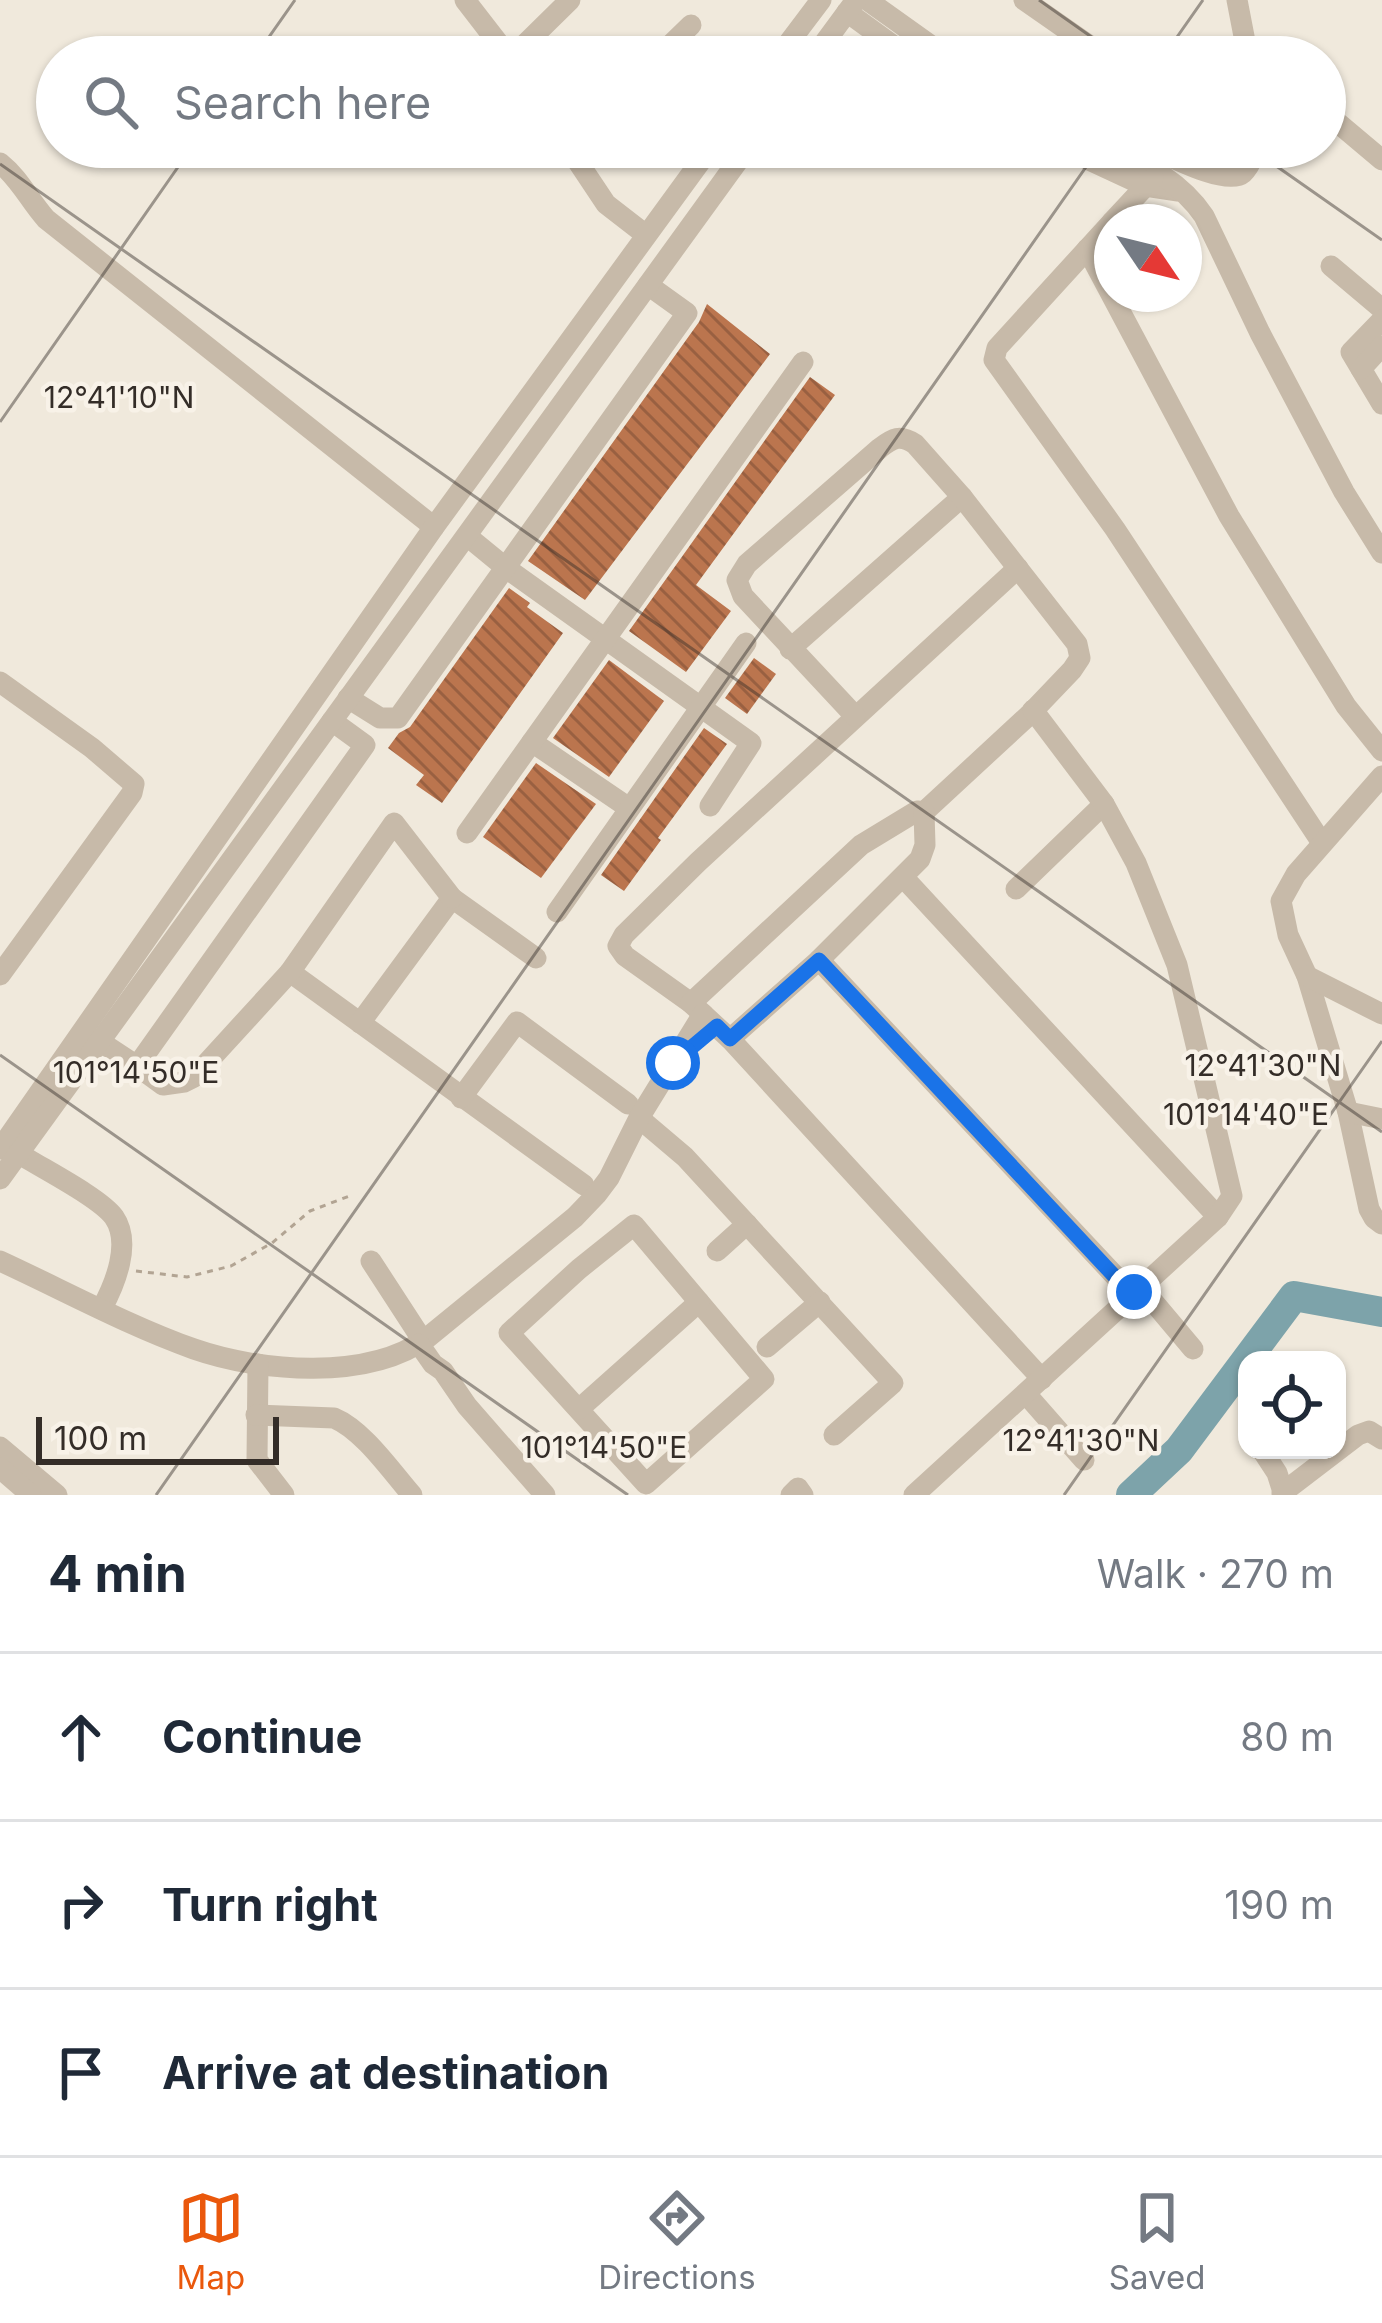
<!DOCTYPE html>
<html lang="en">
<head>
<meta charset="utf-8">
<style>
  :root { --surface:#fff; --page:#f2f2f3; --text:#1f2937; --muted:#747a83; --line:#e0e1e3; --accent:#ea580c }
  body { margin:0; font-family:Inter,sans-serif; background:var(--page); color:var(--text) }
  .controls { position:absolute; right:36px; bottom:36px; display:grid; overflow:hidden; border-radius:24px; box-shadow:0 3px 9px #0004 }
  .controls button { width:108px; height:108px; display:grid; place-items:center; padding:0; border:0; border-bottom:3px solid var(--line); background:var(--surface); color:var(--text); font:60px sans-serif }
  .compass { position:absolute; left:1094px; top:204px; width:108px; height:108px; border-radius:50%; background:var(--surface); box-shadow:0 3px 9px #0004; rotate:125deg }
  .scale { position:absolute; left:36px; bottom:30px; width:243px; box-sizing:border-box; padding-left:12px; border:6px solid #342d28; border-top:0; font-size:33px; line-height:42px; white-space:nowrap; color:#342d28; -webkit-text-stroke:9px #f8f2e8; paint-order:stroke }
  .stop { position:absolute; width:36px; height:36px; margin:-27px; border:9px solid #1a73e8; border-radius:50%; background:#fff }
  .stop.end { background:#1a73e8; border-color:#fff; box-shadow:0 3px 12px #0008 }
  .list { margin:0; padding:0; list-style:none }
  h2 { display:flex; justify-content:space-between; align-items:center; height:156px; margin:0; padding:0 48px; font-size:51px }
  h2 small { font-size:39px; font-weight:400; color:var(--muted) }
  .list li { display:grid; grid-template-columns:78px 1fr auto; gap:36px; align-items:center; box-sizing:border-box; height:168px; padding:0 48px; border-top:3px solid var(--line) }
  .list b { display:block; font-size:45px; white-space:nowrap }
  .list em { font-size:39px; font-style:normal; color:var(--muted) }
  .icon { flex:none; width:66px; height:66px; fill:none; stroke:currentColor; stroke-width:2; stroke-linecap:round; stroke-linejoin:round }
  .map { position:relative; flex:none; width:1382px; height:1495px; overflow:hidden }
  .search { position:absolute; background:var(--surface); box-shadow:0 3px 9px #0004; left:36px; right:36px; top:36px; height:132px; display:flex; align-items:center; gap:30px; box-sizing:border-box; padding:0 42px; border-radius:66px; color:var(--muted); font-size:45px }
  .sheet { height:660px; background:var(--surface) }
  nav { display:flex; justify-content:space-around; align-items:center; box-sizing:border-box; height:168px; border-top:3px solid var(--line); background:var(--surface); font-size:33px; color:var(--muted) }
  nav a { display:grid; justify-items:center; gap:6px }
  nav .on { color:var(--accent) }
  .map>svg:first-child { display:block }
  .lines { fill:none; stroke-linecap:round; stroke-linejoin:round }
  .river { stroke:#7da3aa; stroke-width:30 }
  .building { fill:url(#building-back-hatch) }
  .path { stroke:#b2a493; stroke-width:3; stroke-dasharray:6 6; stroke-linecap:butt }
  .minor { stroke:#c7baa9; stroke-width:21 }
  .route { stroke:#1a73e8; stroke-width:15 }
  .ticks { fill:none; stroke:#342d28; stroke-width:3; stroke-opacity:0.45 }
  .ticks-label { font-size:30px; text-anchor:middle; fill:#342d28; stroke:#f8f2e8; stroke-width:9; stroke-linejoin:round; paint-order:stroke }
</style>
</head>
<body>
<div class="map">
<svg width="1382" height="1495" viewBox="0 0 1382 1495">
  <defs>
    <pattern id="building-back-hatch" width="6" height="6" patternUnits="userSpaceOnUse" patternTransform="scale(3)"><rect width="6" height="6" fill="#bb754e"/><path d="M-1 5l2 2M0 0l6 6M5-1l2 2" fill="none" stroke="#996041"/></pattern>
  </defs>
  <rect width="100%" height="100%" fill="#f0e9dc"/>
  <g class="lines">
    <!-- river -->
    <polyline class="river" points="1131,1495 1179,1450 1294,1296 1382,1312"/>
  </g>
  <!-- building -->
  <g class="building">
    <polygon points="707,304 770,354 585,600 528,561 699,322"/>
    <polygon points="810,377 835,395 696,585 731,611 686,672 629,631"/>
    <polygon points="509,588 530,603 527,607 563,633 442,803 416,785 424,775 388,748 399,733 410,727"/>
    <polygon points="754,658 776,674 747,714 725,698"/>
    <polygon points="609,660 664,701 609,777 553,738"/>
    <polygon points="704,728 727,744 658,838 661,840 624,891 601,875"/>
    <polygon points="536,763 596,804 541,878 483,837"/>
  </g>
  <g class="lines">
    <!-- path -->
    <polyline class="path" points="136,1271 187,1277 231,1266 272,1243 310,1211 352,1195"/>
    <!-- minor -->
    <g class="minor">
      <polyline points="465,0 509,57"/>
      <polyline points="867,0 947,57"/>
      <polyline points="1024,0 1090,46 1133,57"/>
      <polyline points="1237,0 1248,57"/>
      <polyline points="847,12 909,57"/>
      <polyline points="512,57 570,0"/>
      <polyline points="658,57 691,25"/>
      <polyline points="778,57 821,0"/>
      <polyline points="814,57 856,0"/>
      <polyline points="1325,112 1382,160"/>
      <polyline points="568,147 606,204 646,235"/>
      <polyline points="1061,147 1145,186 1178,191"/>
      <path d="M1111,147C1146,164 1182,183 1204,216L1260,333L1344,492L1382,553"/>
      <path d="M1149,147C1167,155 1227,187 1243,173C1250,167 1254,155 1258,147"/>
      <path d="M0,163C20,179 29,200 46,219L434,527"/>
      <polyline points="1112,222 997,348 994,360 1115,529 1322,843"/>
      <polyline points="1112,222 1153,178"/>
      <polyline points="1087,249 1229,516 1346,706 1382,751"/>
      <polyline points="1331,266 1382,309"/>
      <polyline points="1382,320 1351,352 1382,404"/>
      <polyline points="1361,369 1382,346"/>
      <polyline points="467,536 506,568 751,743 710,806"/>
      <polyline points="1018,568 698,862 624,935 618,946 625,956 691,1003 730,1039 1042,1379"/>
      <polyline points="790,649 962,497"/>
      <polyline points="0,682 92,748 134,784 132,793 0,975"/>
      <polyline points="348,698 380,718 398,718 687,313 648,285"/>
      <polyline points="532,742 629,808"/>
      <polyline points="1382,776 1296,874 1281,901 1288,935 1307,976 1348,1112 1369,1209 1374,1218 1382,1224"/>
      <polyline points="467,833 803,362"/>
      <polyline points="903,877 1218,1217"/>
      <polyline points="1016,889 1104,804"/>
      <polyline points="557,912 746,643"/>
      <polyline points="819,960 1117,1278 1134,1292"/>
      <polyline points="290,972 584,1185"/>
      <polyline points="1307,976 1382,1014"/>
      <path d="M691,1003L861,845L917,811L924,812L1029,715L1072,670L1080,658L1077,644L962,497L915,444C900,434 893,438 880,448L747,564L737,580L743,596L855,716"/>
      <polyline points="360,1023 452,898 536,958"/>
      <polyline points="730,1039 819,960 920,859 925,845 924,812"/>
      <polyline points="99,1041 137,1066 365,745 332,721"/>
      <polyline points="137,1066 163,1085 184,1082 194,1077 290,972 394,823 452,898"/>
      <polyline points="461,1098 517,1022 628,1104"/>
      <polyline points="1348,1112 1382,1119"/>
      <polyline points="639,1118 685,1157 893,1383 834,1435"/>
      <polyline points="0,1149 434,527 711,147"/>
      <path d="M18,1153C41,1168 99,1197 114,1217C132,1243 115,1284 102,1308"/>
      <polyline points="0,1179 748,147"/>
      <polygon points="634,1225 764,1379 646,1484 509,1333 579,1269"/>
      <polyline points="717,1251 747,1224"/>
      <path d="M0,1261C63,1290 129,1326 194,1349C260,1372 368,1381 427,1338L575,1217L597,1194L609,1178L639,1118L703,1014"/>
      <polyline points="371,1261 423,1341"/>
      <polyline points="1140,1286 1193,1349"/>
      <polyline points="419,1344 433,1364 443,1371 467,1406 545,1495"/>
      <polyline points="767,1347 820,1302"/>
      <polyline points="258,1364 257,1460 284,1495"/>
      <polyline points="1026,1394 1084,1460"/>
      <polyline points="579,1409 699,1302"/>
      <path d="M256,1415L334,1418C363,1430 391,1471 412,1495"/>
      <polyline points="0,1447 57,1495"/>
      <polyline points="1262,1450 1277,1473 1284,1495"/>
      <polyline points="0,1468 31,1495"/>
      <polyline points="1282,1493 1358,1435 1369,1431 1382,1439"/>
      <polyline points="791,1495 798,1488 803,1495"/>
      <polyline points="914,1495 1218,1217 1232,1196 1177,965 1136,863 1104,804 1033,710"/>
    </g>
  </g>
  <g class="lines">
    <!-- route -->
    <polyline class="route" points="673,1063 717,1026 730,1039 819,960 1117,1279 1134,1292"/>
  </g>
  <!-- ticks -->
  <path class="ticks" d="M1039,0L1120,57M255,57L295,0M1163,57L1203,0M1249,147L1382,240M0,164L1382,1132M0,422L192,147M0,1055L628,1495M156,1495L1100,147M1064,1495L1382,1041"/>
  <g class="ticks-label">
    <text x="119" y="408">12°41'10"N</text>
    <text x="1263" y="1076">12°41'30"N</text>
    <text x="136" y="1083">101°14'50"E</text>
    <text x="1246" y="1125">101°14'40"E</text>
    <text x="1081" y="1451">12°41'30"N</text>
    <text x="604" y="1458">101°14'50"E</text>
  </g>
</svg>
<div class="controls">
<button><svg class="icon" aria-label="locate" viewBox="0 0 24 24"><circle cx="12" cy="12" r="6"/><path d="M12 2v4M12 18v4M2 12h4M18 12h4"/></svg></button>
</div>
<svg class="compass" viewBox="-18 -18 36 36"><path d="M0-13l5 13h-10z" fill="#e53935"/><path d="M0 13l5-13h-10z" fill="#747a83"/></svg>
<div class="scale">100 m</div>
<div class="stop" style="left:673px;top:1063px"></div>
<div class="stop end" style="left:1134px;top:1292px"></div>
<div class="search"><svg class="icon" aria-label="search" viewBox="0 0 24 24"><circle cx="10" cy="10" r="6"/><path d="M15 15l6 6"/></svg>Search here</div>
</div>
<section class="sheet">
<h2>4 min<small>Walk · 270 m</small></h2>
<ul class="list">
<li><svg class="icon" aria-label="ahead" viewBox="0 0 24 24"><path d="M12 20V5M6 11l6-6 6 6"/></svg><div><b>Continue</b></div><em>80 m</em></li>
<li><svg class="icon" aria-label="right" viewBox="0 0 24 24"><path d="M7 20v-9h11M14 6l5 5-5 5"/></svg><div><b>Turn right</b></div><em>190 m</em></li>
<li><svg class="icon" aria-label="arrive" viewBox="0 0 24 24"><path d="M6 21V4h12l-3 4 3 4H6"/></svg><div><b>Arrive at destination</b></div></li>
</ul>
</section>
<nav>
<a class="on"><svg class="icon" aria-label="map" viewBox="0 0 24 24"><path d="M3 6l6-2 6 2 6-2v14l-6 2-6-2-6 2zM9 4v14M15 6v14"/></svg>Map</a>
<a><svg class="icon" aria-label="directions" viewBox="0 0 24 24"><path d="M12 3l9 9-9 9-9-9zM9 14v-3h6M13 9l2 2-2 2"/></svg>Directions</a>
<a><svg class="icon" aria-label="saved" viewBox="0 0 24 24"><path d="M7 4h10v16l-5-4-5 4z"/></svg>Saved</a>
</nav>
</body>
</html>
